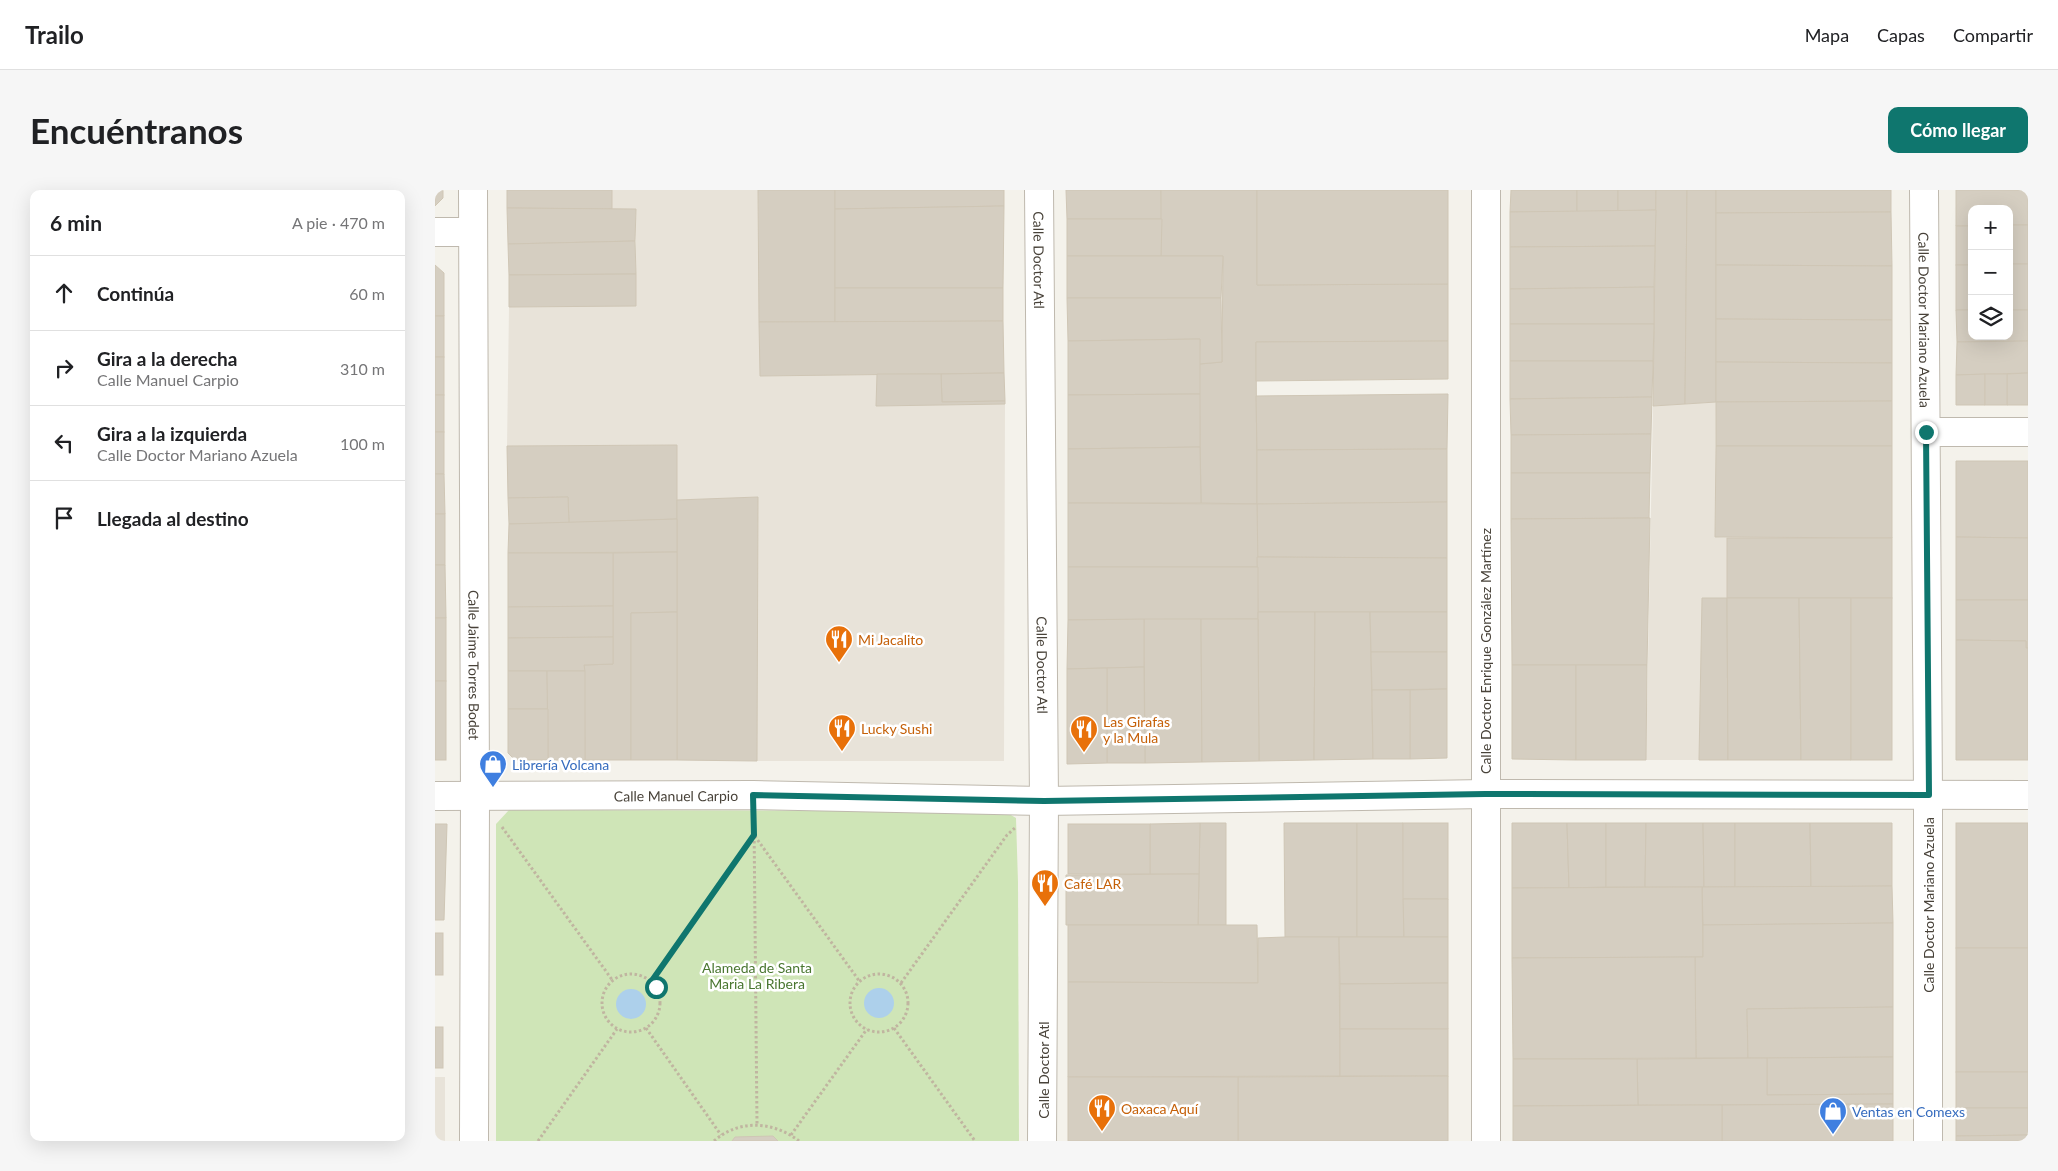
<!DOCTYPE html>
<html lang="es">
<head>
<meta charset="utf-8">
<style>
  :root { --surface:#fff; --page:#f6f6f6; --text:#202124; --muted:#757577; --line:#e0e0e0; --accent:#0f766e }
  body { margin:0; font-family:Lato,sans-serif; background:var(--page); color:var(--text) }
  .controls { position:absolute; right:15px; top:15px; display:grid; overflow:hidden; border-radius:10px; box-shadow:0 5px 20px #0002 }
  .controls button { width:45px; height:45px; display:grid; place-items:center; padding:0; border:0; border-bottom:1px solid var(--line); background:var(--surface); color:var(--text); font:25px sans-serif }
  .stop { position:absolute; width:15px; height:15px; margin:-11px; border:4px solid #0f766e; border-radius:50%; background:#fff }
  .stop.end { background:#0f766e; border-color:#fff; box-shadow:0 1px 5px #0008 }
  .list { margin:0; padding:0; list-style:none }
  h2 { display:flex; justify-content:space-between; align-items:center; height:65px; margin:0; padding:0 20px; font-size:21px }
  h2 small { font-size:16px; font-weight:400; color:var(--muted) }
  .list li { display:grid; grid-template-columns:32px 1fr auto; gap:15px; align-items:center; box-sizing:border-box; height:75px; padding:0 20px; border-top:1px solid var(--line) }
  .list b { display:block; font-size:19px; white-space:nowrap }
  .list p { margin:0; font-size:16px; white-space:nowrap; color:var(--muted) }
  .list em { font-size:16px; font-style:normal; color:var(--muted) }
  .icon { flex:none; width:28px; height:28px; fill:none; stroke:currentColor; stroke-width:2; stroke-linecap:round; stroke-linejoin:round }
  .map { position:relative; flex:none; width:1593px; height:951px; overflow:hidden; border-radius:10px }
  header { display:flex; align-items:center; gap:30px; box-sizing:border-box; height:70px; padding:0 25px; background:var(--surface); border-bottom:1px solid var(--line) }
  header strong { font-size:24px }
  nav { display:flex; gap:28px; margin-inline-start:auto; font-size:18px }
  .intro { display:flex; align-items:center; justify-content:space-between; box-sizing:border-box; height:120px; padding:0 30px }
  h1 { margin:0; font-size:35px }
  .button { padding:12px 22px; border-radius:10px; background:var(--accent); color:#fff; font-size:18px; font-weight:700 }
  main { display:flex; gap:30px; padding:0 30px }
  aside { flex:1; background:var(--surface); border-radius:10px; box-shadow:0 5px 20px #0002 }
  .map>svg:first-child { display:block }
  .residential { fill:#e8e3d9 }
  .green { fill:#cfe5b7 }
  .water { fill:#add0eb }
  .building { fill:#d5cec1; stroke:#cfc6b5 }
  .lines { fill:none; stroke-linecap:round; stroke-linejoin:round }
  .street-casing { stroke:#bfb9ae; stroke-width:30 }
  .path { stroke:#c0b5a0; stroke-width:3; stroke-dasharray:2.5 2.5; stroke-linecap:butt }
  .street { stroke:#fff; stroke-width:28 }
  .route { stroke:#0f766e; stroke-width:6 }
  .labels { text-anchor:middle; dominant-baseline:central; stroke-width:5; stroke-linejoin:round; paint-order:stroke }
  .street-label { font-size:14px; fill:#484239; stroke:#fff }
  .food-label { font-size:14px; fill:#c56008; stroke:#fff; text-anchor:start }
  .shop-label { font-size:14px; fill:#366cbe; stroke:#fff; text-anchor:start }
  .park-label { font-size:14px; fill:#497630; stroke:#fff }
</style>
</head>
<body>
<header>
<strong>Trailo</strong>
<nav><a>Mapa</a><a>Capas</a><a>Compartir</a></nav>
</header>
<div class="intro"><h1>Encuéntranos</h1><a class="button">Cómo llegar</a></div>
<main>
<aside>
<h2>6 min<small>A pie · 470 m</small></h2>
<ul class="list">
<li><svg class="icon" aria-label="ahead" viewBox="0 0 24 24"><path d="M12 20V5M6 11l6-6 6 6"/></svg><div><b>Continúa</b></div><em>60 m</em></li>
<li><svg class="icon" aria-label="right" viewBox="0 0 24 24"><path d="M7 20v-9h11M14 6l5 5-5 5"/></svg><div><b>Gira a la derecha</b><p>Calle Manuel Carpio</p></div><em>310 m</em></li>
<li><svg class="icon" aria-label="left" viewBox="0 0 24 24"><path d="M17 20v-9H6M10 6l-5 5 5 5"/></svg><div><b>Gira a la izquierda</b><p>Calle Doctor Mariano Azuela</p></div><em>100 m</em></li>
<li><svg class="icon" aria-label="arrive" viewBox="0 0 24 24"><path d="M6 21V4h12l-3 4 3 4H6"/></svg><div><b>Llegada al destino</b></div></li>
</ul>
</aside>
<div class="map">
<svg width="1593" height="951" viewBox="0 0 1593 951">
  <rect width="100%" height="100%" fill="#f4f2eb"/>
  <!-- residential -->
  <g class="residential">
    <polygon points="177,0 323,0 325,186 442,184 442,216 570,214 569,571 322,571 323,307 242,310 242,255 72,256 74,117 200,115 201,19 177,19"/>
    <polygon points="1281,212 1280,347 1292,348 1292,408 1267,409 1264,570 1211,570 1218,216"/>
    <rect x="0" y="887" width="10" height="64"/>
  </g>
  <!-- green -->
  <polygon class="green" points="74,620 569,621 581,628 583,693 584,951 61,951 61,634"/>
  <!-- water -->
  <g class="water">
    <circle cx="444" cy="813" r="15"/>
    <circle cx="196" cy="814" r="15"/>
  </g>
  <!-- building -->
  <g class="building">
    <polygon points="0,0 8,0 8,8 0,16"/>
    <polygon points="72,0 177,0 177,19 72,18"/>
    <polygon points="323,0 400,0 400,132 324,132"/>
    <polygon points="400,0 569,0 569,16 400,19"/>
    <polygon points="631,0 726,0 727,29 632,29"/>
    <polygon points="726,0 822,0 822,95 1013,94 1013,151 821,152 822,314 766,313 764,174 787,172 788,66 726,66"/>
    <polygon points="822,0 1013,0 1013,94 822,95"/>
    <polygon points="1076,0 1142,0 1142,22 1075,22"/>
    <polygon points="1142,0 1183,0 1183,21 1142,22"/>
    <polygon points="1183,0 1221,0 1221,20 1183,21"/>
    <polygon points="1221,0 1252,0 1250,214 1218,216"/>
    <polygon points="1252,0 1281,0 1281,212 1250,214"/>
    <polygon points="1281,0 1456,0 1456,22 1281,23"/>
    <polygon points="1521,0 1593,0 1593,35 1574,35 1574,19 1537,19 1537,36 1521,36"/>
    <polygon points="569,16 568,98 400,98 400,19"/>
    <polygon points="72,18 201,19 200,51 73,54"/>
    <polygon points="1221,20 1220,56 1075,57 1075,22"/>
    <polygon points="1456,22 1457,76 1281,75 1281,23"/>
    <polygon points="632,29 727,29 726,66 632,66"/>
    <rect x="1574" y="35" width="19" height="39"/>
    <rect x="1521" y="36" width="16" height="39"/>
    <polygon points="200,51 201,84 74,85 73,54"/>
    <polygon points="1220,56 1219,97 1075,99 1075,57"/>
    <polygon points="632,66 788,66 786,108 632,108"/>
    <rect x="1574" y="74" width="19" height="46"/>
    <polygon points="0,75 9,83 9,126 0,126"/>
    <polygon points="1281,75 1457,76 1457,130 1281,129"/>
    <rect x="1521" y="75" width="16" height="45"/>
    <polygon points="201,84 201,116 74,117 74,85"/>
    <polygon points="1219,97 1219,134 1075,134 1075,99"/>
    <polygon points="400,98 568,98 568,131 400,132"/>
    <polygon points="632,108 786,108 787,172 764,174 765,149 633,151"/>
    <polygon points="1521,120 1537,120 1537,146 1574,146 1574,120 1593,120 1593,151 1522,152"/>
    <rect x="0" y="126" width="9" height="41"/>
    <polygon points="1281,129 1457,130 1457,173 1281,172"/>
    <polygon points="568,131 569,183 325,186 324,132"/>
    <polygon points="1075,134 1219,134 1218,171 1075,171"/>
    <polygon points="765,149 765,204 633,205 633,151"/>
    <polygon points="1013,151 1013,189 821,191 821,152"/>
    <polygon points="1593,151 1593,183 1521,185 1522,152"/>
    <rect x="0" y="167" width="9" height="38"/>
    <polygon points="1075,171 1218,171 1217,207 1075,209"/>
    <polygon points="1281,172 1457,173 1457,211 1281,212"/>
    <polygon points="569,183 570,211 507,212 506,184"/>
    <polygon points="1593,183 1593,215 1572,215 1572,184"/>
    <polygon points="442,184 506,184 507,212 570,211 570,214 441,216"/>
    <polygon points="1550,184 1550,215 1521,215 1521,185"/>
    <rect x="1550" y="184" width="22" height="31"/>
    <polygon points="765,204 765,257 633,259 633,205"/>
    <polygon points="1013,204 1012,259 822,260 821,206"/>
    <rect x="0" y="205" width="9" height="37"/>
    <polygon points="1217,207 1216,244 1076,245 1075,209"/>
    <polygon points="1457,211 1457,256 1281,256 1281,212"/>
    <rect x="0" y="242" width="9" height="42"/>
    <polygon points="1216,244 1215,283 1076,283 1076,245"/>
    <polygon points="242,255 242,329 134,333 133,307 73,308 72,256"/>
    <polygon points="1281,256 1457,256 1457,348 1280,347"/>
    <polygon points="765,257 766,313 633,313 633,259"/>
    <polygon points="1012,259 1012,312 822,314 822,260"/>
    <polygon points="1521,271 1593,271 1593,348 1521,347"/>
    <polygon points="1076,283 1215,283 1214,328 1076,329"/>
    <polygon points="0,284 9,284 10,324 0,324"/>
    <polygon points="133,307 134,333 74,334 73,308"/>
    <polygon points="323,307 322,571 242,570 242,310"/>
    <polygon points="1012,312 1012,368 822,367 822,314"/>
    <polygon points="633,313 822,314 823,377 633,377"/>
    <rect x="0" y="324" width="10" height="51"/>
    <polygon points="1215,328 1212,475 1077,475 1076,329"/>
    <polygon points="242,329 242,362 73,363 74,334"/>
    <polygon points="1521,347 1593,348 1593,410 1521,410"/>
    <rect x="1292" y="348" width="165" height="60"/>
    <polygon points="242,362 242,422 196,423 196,570 150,570 149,475 178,474 178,363"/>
    <polygon points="73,363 178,363 178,416 73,417"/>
    <polygon points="822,367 1012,368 1012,422 823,422"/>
    <polygon points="0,375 10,375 11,428 0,428"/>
    <polygon points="633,377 823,377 823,429 633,430"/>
    <polygon points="1267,408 1292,408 1293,570 1264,570"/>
    <polygon points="1292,408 1364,408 1366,570 1293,570"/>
    <polygon points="1364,408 1416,408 1416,570 1366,570"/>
    <rect x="1416" y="408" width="41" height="162"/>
    <polygon points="1521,410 1593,410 1593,458 1591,458 1591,451 1521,450"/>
    <polygon points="178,416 178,447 73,448 73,417"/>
    <polygon points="242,422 242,570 196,570 196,423"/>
    <polygon points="823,422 880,422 879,570 824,571"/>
    <polygon points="880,422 935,422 938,569 879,570"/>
    <polygon points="935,422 1012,422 1012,462 936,462"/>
    <rect x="0" y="428" width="11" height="63"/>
    <polygon points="709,429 766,429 767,572 710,573"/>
    <polygon points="709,429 709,477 632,479 633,430"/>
    <polygon points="766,429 823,429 824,571 767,572"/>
    <polygon points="178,447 178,474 149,475 150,481 73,481 73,448"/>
    <polygon points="1521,450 1591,451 1591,458 1593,458 1593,570 1521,570"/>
    <polygon points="936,462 1012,462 1012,499 937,500"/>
    <polygon points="1077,475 1141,475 1141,570 1077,569"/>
    <polygon points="1141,475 1212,475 1211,570 1141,570"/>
    <polygon points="709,477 710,573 672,573 672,478"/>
    <polygon points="672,478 672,573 632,574 632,479"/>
    <polygon points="73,481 112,481 113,519 73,519"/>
    <polygon points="112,481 150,481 150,570 113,570"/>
    <rect x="0" y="491" width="11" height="79"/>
    <polygon points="1012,499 1012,568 975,569 975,500"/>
    <polygon points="937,500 975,500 975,569 938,569"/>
    <polygon points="73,519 113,519 113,570 80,570 73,563"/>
    <polygon points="765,633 791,633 791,735 763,735"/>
    <polygon points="765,633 764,684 715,684 715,634"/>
    <polygon points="849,633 922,633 922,747 850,747"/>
    <polygon points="922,633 968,633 969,747 922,747"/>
    <rect x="968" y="633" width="45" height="76"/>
    <polygon points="1077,633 1132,633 1134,698 1077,698"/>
    <polygon points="1132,633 1171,633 1171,697 1134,698"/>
    <polygon points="1171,633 1211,633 1210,697 1171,697"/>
    <polygon points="1211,633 1268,633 1269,697 1210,697"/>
    <polygon points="1268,633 1300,633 1300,697 1269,697"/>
    <polygon points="1300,633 1375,633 1376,697 1300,697"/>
    <polygon points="1375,633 1457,633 1457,696 1376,697"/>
    <rect x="1521" y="633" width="72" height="125"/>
    <polygon points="0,634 12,634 9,730 0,730"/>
    <rect x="633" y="634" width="82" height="50"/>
    <polygon points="764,684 763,735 631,735 631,685"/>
    <polygon points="1457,696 1458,733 1268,735 1267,697"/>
    <polygon points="1267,697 1268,767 1077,768 1077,698"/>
    <polygon points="968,709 1013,709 1013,747 969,747"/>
    <polygon points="1458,733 1458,817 1312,819 1313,868 1261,868 1260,767 1268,767 1268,735"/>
    <polygon points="633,735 822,735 823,793 633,792"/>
    <rect x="0" y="743" width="8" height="42"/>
    <polygon points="850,747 904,747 905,886 633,887 633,792 823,793 823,748"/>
    <polygon points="904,747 1013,747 1013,793 905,794"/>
    <rect x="1521" y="758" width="72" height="124"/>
    <polygon points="1260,767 1261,868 1078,869 1077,768"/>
    <polygon points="1013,793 1013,839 905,839 905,794"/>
    <polygon points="1458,817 1458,867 1313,868 1312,819"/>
    <rect x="0" y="837" width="8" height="41"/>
    <rect x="905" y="839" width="108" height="47"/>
    <polygon points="1458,867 1458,904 1332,905 1332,868"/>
    <polygon points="1332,868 1332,905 1458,904 1458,914 1203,915 1202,869"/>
    <polygon points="1078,869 1202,869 1203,915 1078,916"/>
    <rect x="1521" y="882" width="72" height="36"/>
    <polygon points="1013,886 1013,951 803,951 803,887"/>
    <rect x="633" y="887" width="170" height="64"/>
    <polygon points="1458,914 1458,951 1287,951 1287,915"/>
    <polygon points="1287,915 1287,951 1078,951 1078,916"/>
    <polygon points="1521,918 1593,918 1593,945 1521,946"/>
    <polygon points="1593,945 1593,951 1521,951 1521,946"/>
    <polygon points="338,946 343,951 297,951 300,947"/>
  </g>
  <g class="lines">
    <!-- street casing -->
    <g class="street-casing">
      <g id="street">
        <path id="s1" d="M38,0L40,607L39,951"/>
        <path id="s2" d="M604,0L609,611L607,951"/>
        <polyline points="1051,0 1051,951"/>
        <path id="s3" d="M1489,0L1493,605V951"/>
        <polyline points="0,42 38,42"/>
        <polyline points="1491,242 1593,242"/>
        <path id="s4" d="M0,606L318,605L609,611L1050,604L1593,605"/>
      </g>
    </g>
    <!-- path -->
    <g class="path">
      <polyline points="319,631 322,934"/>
      <polyline points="67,637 178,791"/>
      <circle cx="444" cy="813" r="29"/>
      <circle cx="196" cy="813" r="29"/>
      <polyline points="216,791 319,645 425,792"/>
      <polyline points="466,793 572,645 581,637"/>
      <polyline points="211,838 286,945"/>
      <polyline points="459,838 540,951"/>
      <polyline points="356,945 432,839"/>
      <polyline points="103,951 182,839"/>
      <path d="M279,951C304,929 338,931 364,951"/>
    </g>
    <!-- street -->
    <use href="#street" class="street"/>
  </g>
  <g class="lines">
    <!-- route -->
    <polyline class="route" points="221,797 216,792 319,645 318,605 609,611 1050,604 1494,605 1491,242"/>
  </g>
  <!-- icons -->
  <defs>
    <g id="restaurant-pin" transform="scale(1.4375)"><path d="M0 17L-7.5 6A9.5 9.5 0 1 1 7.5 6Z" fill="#e8710a" stroke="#fff"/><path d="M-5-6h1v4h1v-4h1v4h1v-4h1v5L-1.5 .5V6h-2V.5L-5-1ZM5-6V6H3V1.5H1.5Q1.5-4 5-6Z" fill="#fff"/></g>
    <g id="shop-pin" transform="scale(1.4375)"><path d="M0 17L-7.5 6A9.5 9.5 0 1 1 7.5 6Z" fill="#3f7fe0" stroke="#fff"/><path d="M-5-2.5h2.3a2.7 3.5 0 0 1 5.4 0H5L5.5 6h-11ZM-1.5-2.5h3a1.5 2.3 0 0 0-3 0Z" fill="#fff"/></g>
  </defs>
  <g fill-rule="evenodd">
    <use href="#restaurant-pin" x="404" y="449"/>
    <use href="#restaurant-pin" x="407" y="538"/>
    <use href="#restaurant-pin" x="649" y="539"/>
    <use href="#shop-pin" x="58" y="574"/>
    <use href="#restaurant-pin" x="610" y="693"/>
    <use href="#restaurant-pin" x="667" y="918"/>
    <use href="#shop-pin" x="1398" y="921"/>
  </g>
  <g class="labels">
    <!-- street labels -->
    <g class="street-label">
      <text stroke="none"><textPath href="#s2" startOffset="70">Calle Doctor Atl</textPath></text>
      <text stroke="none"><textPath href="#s3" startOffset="130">Calle Doctor Mariano Azuela</textPath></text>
      <text transform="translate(1050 461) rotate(-90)">Calle Doctor Enrique González Martínez</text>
      <text stroke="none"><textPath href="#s1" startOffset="475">Calle Jaime Torres Bodet</textPath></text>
      <text stroke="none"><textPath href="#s2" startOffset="475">Calle Doctor Atl</textPath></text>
      <text stroke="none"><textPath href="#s4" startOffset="241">Calle Manuel Carpio</textPath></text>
      <text transform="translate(1493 715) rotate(-90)">Calle Doctor Mariano Azuela</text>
      <text transform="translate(608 880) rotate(-90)">Calle Doctor Atl</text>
    </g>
    <!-- food labels -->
    <g class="food-label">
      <text x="423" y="449">Mi Jacalito</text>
      <text x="668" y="531">Las Girafas<tspan x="668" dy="16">y la Mula</tspan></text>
      <text x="426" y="538">Lucky Sushi</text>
      <text x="629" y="693">Café LAR</text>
      <text x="686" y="918">Oaxaca Aquí</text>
    </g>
    <!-- shop labels -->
    <g class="shop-label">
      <text x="77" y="574">Librería Volcana</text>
      <text x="1417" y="921">Ventas en Comexs</text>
    </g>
    <!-- park labels -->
    <g class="park-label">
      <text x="322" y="777">Alameda de Santa<tspan x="322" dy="16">Maria La Ribera</tspan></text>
    </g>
  </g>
</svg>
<div class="controls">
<button>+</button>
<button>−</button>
<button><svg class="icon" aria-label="layers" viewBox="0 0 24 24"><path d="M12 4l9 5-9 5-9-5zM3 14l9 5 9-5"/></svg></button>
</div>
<div class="stop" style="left:221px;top:797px"></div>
<div class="stop end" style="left:1491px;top:242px"></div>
</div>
</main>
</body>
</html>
